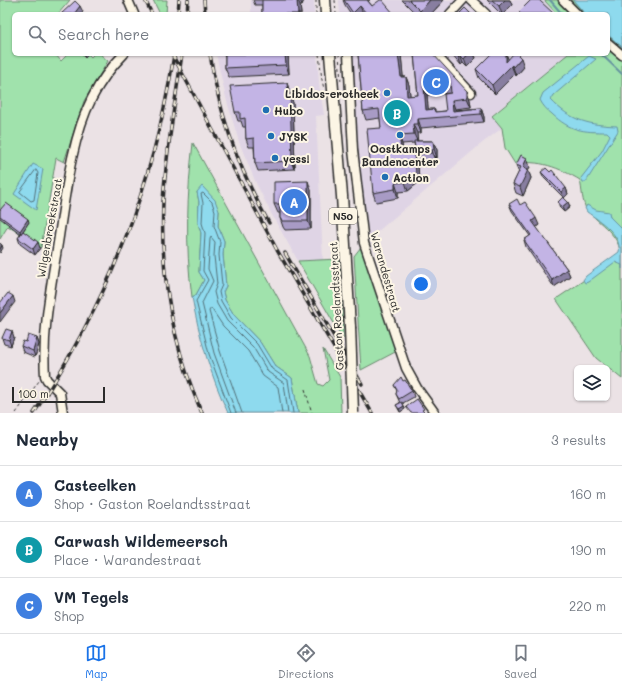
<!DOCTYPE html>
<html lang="en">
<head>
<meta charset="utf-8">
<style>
  :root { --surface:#fff; --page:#f6f6f7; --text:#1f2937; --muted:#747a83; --line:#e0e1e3; --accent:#1a73e8 }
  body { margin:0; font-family:Mali,sans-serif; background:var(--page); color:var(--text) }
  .controls { position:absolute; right:12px; bottom:12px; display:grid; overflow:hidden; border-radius:6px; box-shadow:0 1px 3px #0004 }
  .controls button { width:36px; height:36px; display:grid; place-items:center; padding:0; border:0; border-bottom:1px solid var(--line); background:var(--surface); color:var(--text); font:20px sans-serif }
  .scale { position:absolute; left:12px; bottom:10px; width:93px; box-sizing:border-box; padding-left:4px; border:2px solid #2b2b2b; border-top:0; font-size:11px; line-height:14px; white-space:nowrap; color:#2b2b2b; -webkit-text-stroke:3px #fcf5e5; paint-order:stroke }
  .you { position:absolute; left:421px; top:284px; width:14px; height:14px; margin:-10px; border:3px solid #fff; border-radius:50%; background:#1a73e8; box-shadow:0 0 0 6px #1a73e833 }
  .badge { display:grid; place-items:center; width:26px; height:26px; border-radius:50%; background:var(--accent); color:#fff; font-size:13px; font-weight:700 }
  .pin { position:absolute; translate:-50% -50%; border:2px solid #fff; box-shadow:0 1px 4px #0006 }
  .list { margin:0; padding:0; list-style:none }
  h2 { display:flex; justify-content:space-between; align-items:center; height:52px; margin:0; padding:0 16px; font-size:17px }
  h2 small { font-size:13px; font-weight:400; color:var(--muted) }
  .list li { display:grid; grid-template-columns:26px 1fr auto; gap:12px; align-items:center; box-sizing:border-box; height:56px; padding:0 16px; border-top:1px solid var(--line) }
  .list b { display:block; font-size:15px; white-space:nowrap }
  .list p { margin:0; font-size:13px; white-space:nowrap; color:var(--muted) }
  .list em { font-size:13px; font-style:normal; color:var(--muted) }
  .icon { flex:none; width:22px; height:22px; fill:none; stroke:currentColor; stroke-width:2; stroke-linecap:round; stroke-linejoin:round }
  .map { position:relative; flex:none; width:622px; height:413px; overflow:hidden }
  .search { position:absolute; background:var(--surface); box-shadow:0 1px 3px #0004; left:12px; right:12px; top:12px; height:44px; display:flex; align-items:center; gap:10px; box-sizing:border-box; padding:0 14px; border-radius:6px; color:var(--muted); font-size:15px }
  .sheet { height:220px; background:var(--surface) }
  nav { display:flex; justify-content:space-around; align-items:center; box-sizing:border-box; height:56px; border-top:1px solid var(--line); background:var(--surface); font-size:11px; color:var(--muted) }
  nav a { display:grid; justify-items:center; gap:2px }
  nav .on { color:var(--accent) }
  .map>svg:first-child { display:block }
  .built { fill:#dfd4e5 }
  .green { fill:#a0e2ac; stroke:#66866c }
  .water { fill:#8edaee; stroke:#6694a0 }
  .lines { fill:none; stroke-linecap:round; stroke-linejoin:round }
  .shore { stroke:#537179; stroke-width:1 }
  .stream { stroke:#6694a0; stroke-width:2 }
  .minor-casing { stroke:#2b2b2b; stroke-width:11 }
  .major-casing { stroke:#2b2b2b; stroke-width:13 }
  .path { stroke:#2b2b2b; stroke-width:1; stroke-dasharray:3 3; stroke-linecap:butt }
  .minor { stroke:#fcf5e5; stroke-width:8 }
  .major { stroke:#fcf5e5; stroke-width:10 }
  .rail-casing { stroke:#2b2b2b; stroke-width:3.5 }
  .rail { stroke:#fcf5e5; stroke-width:2; stroke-dasharray:6; stroke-linecap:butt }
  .major-bridge-casing { stroke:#2b2b2b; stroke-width:13; stroke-linecap:butt }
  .major-bridge { stroke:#fcf5e5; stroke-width:10 }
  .wall { fill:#a89bc5; stroke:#2b2b2b; fill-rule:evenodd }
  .shaded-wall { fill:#887ea0; stroke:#2b2b2b }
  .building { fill:#c3b4e5; stroke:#2b2b2b; fill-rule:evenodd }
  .poi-dot { fill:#1f6fb2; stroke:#fcf5e5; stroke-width:1.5 }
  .labels { text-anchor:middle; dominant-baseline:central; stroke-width:4; stroke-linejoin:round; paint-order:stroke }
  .shield { fill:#fcf5e5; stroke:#6a6863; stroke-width:1 }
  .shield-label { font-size:10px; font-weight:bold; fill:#2b2b2b }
  .poi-label { font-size:11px; font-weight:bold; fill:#2b2b2b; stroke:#fcf5e5; text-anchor:start }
  .street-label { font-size:11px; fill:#2b2b2b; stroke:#fcf5e5 }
</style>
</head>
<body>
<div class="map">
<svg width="622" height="413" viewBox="0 0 622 413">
  <rect width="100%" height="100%" fill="#ebe2e5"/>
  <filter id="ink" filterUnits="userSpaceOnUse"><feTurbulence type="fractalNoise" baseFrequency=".025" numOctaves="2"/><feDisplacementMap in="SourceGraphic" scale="8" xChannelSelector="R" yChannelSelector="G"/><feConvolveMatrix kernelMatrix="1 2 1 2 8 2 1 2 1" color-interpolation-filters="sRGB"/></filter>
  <g filter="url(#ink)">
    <!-- built -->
    <g class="built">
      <rect x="251" y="0" width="63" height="14"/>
      <polygon points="339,0 544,0 557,14 340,14"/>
      <polygon points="216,54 317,54 319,84 324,115 316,116 323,260 298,261 272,215 256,183 239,142 226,98"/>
      <polygon points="352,54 568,54 492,115 502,128 481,144 364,243 352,87"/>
    </g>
    <!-- green -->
    <g class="green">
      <polygon points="0,0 70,0 58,14 14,14 14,54 55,54 61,61 68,54 88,54 91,57 94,54 100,54 108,61 84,101 64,162 56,158 41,248 8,226 0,239"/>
      <polygon points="153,0 167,0 166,14 160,14"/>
      <polygon points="544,0 573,0 585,14 557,14"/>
      <path d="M608,35L622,47V379L596,358L556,299L620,256C622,236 598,223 587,210C582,203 582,188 580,180C560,168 538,159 515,164L505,148L502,128L492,116L568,54H608Z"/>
      <path d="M193,143L310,356L318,384L323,386L329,380L323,349L340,377L341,413H298L292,378L275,366L260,342L234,315L225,300L223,292L226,286L223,255L224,241L218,226L219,211L197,192L199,202L198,223L201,233L199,272L204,280L196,295L192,297C185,245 187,195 193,143Z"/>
      <polygon points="364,243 399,350 361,370 354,256"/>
      <polygon points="339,259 343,330 343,339 298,261"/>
    </g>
    <!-- water -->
    <g class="water">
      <polygon points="573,0 622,0 622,47 608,35 608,14 585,14"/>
      <path d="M589,56L596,59L554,95L551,100C571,121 589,125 617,126L618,131L589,177L586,182H583L581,178L602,151L610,135L607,132C583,132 570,131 552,114C547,110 543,106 540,100L543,93Z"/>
      <polygon points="33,164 43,169 36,210 14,194"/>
      <path d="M202,186L215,200L219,211L218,226L224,241L223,255L226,286L223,292L225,300L234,315L260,342L275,366L292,378L298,413H228C211,376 199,337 192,297L196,295L204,280L199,272L201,233L198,223L199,202L197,192Z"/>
      <path d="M587,205L596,210L609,212L610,217L622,229V269V265L615,262L588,282L585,283L583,280L586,276L619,252C622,235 600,221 587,212L585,208Z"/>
    </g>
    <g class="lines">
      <!-- shore -->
      <g class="shore">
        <polygon points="36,170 38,173 34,200 31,201 20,192"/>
        <polyline points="231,413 209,354 196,301 208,280 203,271 205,233 202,223 203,203 201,194 203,193 212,202 215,211 214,226 220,242 219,255 222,285 219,292 221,301 231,318 257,344 272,369 288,380 293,413"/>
        <polyline points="236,413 214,353 202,303 213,281 208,269 210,239 211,237 215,242 214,256 217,284 214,292 217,304 227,321 253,347 268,372 284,383 288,413"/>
        <polyline points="242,413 220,351 209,311 211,308 223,326 248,351 263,376 278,387 282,413"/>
      </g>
      <!-- stream -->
      <g class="stream">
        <polyline points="550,0 562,14"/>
        <polyline points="601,54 622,74"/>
      </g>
      <!-- minor casing -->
      <g class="minor-casing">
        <g id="minor">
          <polyline points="128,0 134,14"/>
          <polyline points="471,0 486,14"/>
          <polyline points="563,0 577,14"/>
          <polyline points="450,14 463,0"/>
          <polyline points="608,43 622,55"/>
          <polyline points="348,54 353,150 364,243 406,368 417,388 435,413"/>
          <polyline points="435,54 471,93"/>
          <path d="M63,413L60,393L47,380L45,376C42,330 51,287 58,243C65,198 71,139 92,98C100,82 111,67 124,54"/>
        </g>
      </g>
      <!-- major casing -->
      <g class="major-casing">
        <g id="major">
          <polyline points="325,0 326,14"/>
          <polyline points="330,54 342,196 350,327"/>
        </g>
      </g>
      <!-- path -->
      <g class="path">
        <polyline points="316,0 316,14"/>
        <polyline points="335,0 336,14"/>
        <polyline points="319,54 322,80 324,89"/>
        <polyline points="339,54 341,83"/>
        <polyline points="305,389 312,413"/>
        <polyline points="16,413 39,381"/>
      </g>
      <!-- minor -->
      <use href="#minor" class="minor"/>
      <!-- major -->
      <use href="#major" class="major"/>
      <!-- rail casing -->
      <g class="rail-casing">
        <g id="rail">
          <polyline points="145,0 152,14"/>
          <polyline points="204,0 205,14"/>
          <polyline points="178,14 179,0"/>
          <polyline points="187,14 188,0"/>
          <polyline points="172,54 277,250 372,413"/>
          <path d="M182,54C175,103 166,152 163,202C160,275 173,347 202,413"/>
          <path d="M210,54C219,114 239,170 269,223"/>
          <polyline points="285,253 362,384"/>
          <path d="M34,413C108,303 153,187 174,55"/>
        </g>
      </g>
      <!-- rail -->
      <use href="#rail" class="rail"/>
      <!-- major-bridge casing -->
      <g class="major-bridge-casing">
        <polyline id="major-bridge" points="350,327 353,413"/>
      </g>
      <!-- major-bridge -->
      <use href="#major-bridge" class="major-bridge"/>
    </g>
    <!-- wall -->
    <g class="wall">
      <polygon points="253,0 304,0 302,5 300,5 301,14 262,14 262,5 255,5"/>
      <polygon points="343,0 370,0 368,1 372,6 394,14 363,14 363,13 362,14 351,14 345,5"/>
      <polygon points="402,0 444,0 431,14 416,14"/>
      <polygon points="487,0 510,0 512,5 503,14 501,14"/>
      <polygon points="81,54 88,54 85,58"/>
      <polygon points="223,54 288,54 289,74 229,77 225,68 225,55 223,55"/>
      <path d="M358,54H401L403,77H406L409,85L410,96L418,95L414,54L467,91L470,100L471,107L455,109V110L481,108L484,117V122L421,128V133H417V141H433L437,150V158L435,159L436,162L418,163L419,182L408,191L398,192V198L376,202L373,193L381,128L380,118L366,120L363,111ZM451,93L446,111L436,112L434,109H428L427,95ZM414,143L415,148L403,149L402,144Z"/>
      <polygon points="452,54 474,54 476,58 467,67 463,63 461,65"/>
      <polygon points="506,54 508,59 524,67 516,76 515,74 495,94 479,78 476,69"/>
      <polygon points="287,83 293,103 295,166 294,167 294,169 258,171 255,163 254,147 249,147 246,139 246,127 243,127 241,121 238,121 235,112"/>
      <polygon points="516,165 530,167 528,170 531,178 523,196 516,193 513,184 519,172"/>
      <polygon points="541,172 566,188 568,194 564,198 568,202 570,207 564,212 560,208 558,202 563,197 544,178"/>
      <polygon points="311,190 311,229 285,230 283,227 280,218 280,213 278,213 274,204"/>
      <polygon points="509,204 520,205 539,225 536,227 567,269 570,276 554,287 526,247 524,240 530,236 512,211"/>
      <polygon points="0,210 29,222 23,231 40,248 35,255 20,244 18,238 21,234 0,218"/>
      <polygon points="14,337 11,346 4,344 2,338"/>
      <polygon points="37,338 39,344 35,357 23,352 21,346 26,342"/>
      <polygon points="403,381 412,391 414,397 403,403 405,409 400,412 396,405 400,403 396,394 397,391 394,385"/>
    </g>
    <!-- shaded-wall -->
    <g class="shaded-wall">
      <polygon points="297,0 298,0 300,5 301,14 298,14"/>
      <polygon points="300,0 304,0 302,5"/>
      <polygon points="430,0 444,0 431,14 421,14 420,11"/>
      <polygon points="505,0 510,0 512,5 503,14 502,14 499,6"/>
      <polygon points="80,6 83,12 81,14 74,14"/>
      <polygon points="360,6 363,13 362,14 353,14 353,13"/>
      <polygon points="83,54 88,54 85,58"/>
      <polygon points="285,54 288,54 289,74 286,65"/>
      <polygon points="398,54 401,54 404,86 401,77"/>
      <polygon points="468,54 474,54 476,58 467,67 464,59"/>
      <polygon points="506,54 515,74 495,94 492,85 506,62"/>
      <polygon points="460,55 463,63 461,65 458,56"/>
      <polygon points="521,58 524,67 516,76 513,67"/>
      <polygon points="406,77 409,85 411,105 407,96"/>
      <polygon points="287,83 293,103 295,166 292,158"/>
      <polygon points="424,86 427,95 429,118 426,110"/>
      <polygon points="467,91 470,100 471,107 467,98"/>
      <polygon points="452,100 455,109 456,116 453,111"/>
      <polygon points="481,108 484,117 484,122 481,114"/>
      <polygon points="418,119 421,128 421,133 418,124"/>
      <polygon points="413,124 417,133 418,143 414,134"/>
      <polygon points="399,135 402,144 404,158 401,149"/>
      <polygon points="433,141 437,150 437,158 434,149"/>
      <polygon points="432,150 436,162 432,153"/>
      <polygon points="414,154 418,163 419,182 408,191 405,182"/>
      <polygon points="291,158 294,167 294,169 291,161"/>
      <polygon points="527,158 530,167 528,170 531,178 523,196 520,187 523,167"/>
      <polygon points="308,181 311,190 311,229 308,221"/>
      <polygon points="395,183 398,192 398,198 395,189"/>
      <polygon points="566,188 568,194 564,198 561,192"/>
      <polygon points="568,202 570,207 564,212 562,207"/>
      <polygon points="536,218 539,225 535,228 532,221"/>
      <polygon points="28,219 29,222 21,234 20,231"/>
      <polygon points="38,242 40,248 35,255 33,249"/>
      <polygon points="2,245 3,248 0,253 0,249"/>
      <polygon points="567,269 570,276 554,287 552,280"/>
      <polygon points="13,296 15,302 0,322 0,313"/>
      <polygon points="12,331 14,337 11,346 9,340"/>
      <polygon points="37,338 39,344 35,357 33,351"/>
      <polygon points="404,406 405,409 400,412 399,409"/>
    </g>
    <!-- building -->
    <g class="building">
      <polygon points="262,0 297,0 298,14 262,14"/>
      <polygon points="344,0 367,0 372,6 380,0 382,0 394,14 367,14 360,6 353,13"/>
      <polygon points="409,0 430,0 420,11"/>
      <polygon points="492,0 505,0 499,6"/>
      <polygon points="531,0 539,0 554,14 521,14 519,12"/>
      <polygon points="75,1 80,6 74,14 61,14"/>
      <polygon points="465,8 471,14 459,14"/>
      <polygon points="225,54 285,54 286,65 225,68"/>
      <path d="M358,54H398L401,77H406L407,96L418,95L414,54H433L467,91V98L452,100L453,111L481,108V114L418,119V124H413L414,134L399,135L401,149L415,148L414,141H433L434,149L432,150V153L414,154L416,173L405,182L395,183V189L373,193L367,129L381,128L379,109L363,111ZM450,83L451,93L444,94L446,111L435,112L434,109L426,110L424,86Z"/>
      <polygon points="456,54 468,54 464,59 460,55 458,56"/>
      <polygon points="491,54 506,54 506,62 513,54 517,54 521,58 513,67 512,65 492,85 476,69"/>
      <polygon points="287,83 288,93 290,94 292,158 291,158 291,161 255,163 254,138 246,139 245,118 240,119 240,112 235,112 230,86"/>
      <polygon points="521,155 527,158 523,167 528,170 520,187 513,184 521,167 516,165"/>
      <polygon points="546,168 550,172 552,170 566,188 561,192 541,172"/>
      <polygon points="308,181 308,221 282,221 280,218 280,204 274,204 274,182"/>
      <polygon points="563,197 568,202 562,207 558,202"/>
      <polygon points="517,199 520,205 525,202 536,218 532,221 567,269 552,280 524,240 531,235 509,204"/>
      <polygon points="6,203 28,219 20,231 0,216 0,210"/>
      <polygon points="23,231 38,242 33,249 18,238"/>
      <polygon points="0,243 2,245 0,249"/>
      <polygon points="8,293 13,296 0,313 0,303"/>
      <polygon points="6,329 12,331 9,340 2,338"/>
      <polygon points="28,335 37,338 33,351 21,346 23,341 26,342"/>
      <polygon points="401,377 403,381 405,380 412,391 399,399 396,394 397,390 394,385"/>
      <polygon points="417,399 424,409 422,410 425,413 411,413 406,407"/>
      <polygon points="402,402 404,406 399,409 396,405"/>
    </g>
  </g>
  <!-- markers -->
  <g class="poi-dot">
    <circle cx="387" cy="93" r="4"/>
    <circle cx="266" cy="110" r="4"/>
    <circle cx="400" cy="135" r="4"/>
    <circle cx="271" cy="136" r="4"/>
    <circle cx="275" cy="158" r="4"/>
    <circle cx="385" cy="177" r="4"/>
  </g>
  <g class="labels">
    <!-- shield labels -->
    <rect class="shield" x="329" y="208" width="28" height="16" rx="3"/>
    <g class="shield-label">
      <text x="343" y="216">N50</text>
    </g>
    <!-- poi labels -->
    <g class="poi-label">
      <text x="379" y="93" text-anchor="end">Libidos-erotheek</text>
      <text x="274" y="110">Hubo</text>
      <text x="279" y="136">JYSK</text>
      <text x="400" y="148" text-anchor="middle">Oostkamps<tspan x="400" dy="13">Bandencenter</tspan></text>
      <text x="283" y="158">yess!</text>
      <text x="393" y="177">Action</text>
    </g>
    <!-- street labels -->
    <g class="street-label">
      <text transform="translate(49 228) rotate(-80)">Wilgenbroekstraat</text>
      <text transform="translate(386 272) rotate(74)">Warandestraat</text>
      <text transform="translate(336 306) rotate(-93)">Gaston Roelandtsstraat</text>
    </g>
  </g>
</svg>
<div class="controls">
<button><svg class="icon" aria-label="layers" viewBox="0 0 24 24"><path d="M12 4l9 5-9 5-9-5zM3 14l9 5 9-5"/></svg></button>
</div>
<div class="scale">100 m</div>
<div class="you"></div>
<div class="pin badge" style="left:294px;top:202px;background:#3f7fe0">A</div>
<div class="pin badge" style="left:397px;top:113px;background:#0f9aa8">B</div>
<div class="pin badge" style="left:436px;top:82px;background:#3f7fe0">C</div>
<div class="search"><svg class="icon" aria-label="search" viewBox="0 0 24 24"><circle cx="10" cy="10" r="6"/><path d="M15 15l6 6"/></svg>Search here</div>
</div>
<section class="sheet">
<h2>Nearby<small>3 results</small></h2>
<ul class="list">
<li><span class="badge" style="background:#3f7fe0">A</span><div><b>Casteelken</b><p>Shop · Gaston Roelandtsstraat</p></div><em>160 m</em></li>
<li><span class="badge" style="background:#0f9aa8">B</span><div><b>Carwash Wildemeersch</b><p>Place · Warandestraat</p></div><em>190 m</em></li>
<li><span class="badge" style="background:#3f7fe0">C</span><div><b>VM Tegels</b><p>Shop</p></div><em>220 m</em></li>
</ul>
</section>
<nav>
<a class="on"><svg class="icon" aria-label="map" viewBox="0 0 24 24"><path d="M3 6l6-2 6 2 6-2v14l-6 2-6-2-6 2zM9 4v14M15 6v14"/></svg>Map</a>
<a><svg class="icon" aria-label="directions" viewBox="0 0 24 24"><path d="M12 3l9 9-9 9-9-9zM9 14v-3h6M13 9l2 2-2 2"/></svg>Directions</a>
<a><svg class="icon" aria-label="saved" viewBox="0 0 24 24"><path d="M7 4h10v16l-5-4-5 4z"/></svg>Saved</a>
</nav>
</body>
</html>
